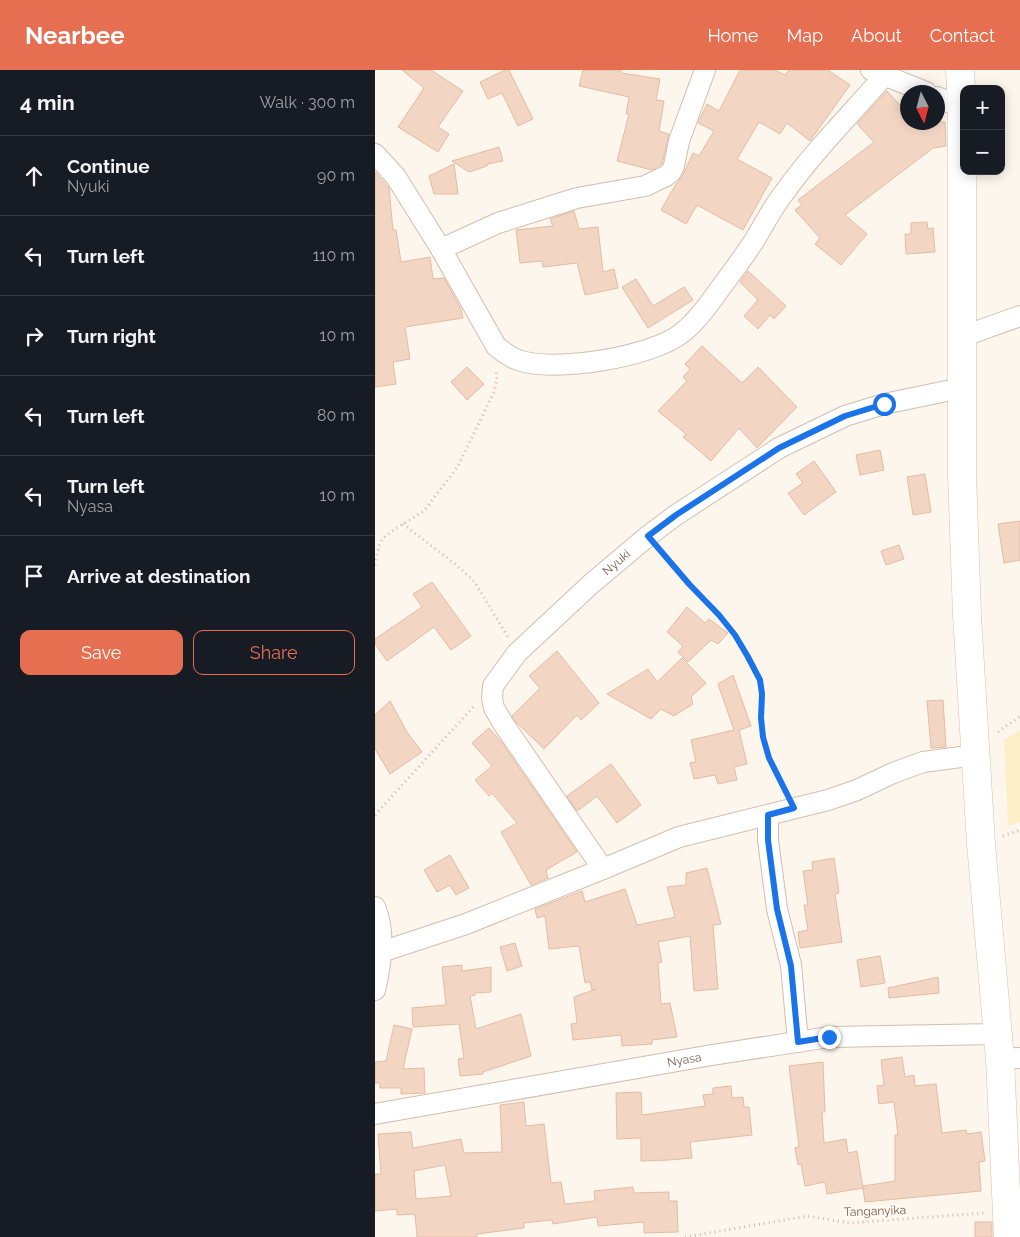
<!DOCTYPE html>
<html lang="en">
<head>
<meta charset="utf-8">
<style>
  :root { --surface:#171b24; --page:#242831; --text:#f1f3f6; --muted:#9ea1a6; --line:#363941; --accent:#e76f51 }
  body { margin:0; font-family:Raleway,sans-serif; background:var(--page); color:var(--text) }
  .controls { position:absolute; right:15px; top:15px; display:grid; overflow:hidden; border-radius:10px; box-shadow:0 2px 12px #0003 }
  .controls button { width:45px; height:45px; display:grid; place-items:center; padding:0; border:0; border-bottom:1px solid var(--line); background:var(--surface); color:var(--text); font:25px sans-serif }
  .compass { position:absolute; left:525px; top:15px; width:45px; height:45px; border-radius:50%; background:var(--surface); box-shadow:0 2px 12px #0003; rotate:174deg }
  .stop { position:absolute; width:15px; height:15px; margin:-11px; border:4px solid #1a73e8; border-radius:50%; background:#fff }
  .stop.end { background:#1a73e8; border-color:#fff; box-shadow:0 1px 5px #0008 }
  .list { margin:0; padding:0; list-style:none }
  h2 { display:flex; justify-content:space-between; align-items:center; height:65px; margin:0; padding:0 20px; font-size:21px }
  h2 small { font-size:16px; font-weight:400; color:var(--muted) }
  .list li { display:grid; grid-template-columns:32px 1fr auto; gap:15px; align-items:center; box-sizing:border-box; height:80px; padding:0 20px; border-top:1px solid var(--line) }
  .list b { display:block; font-size:19px; white-space:nowrap }
  .list p { margin:0; font-size:16px; white-space:nowrap; color:var(--muted) }
  .list em { font-size:16px; font-style:normal; color:var(--muted) }
  .actions { display:flex; gap:10px; padding:15px 20px }
  .actions a { flex:1; padding:11px 0; border:1px solid var(--accent); border-radius:10px; text-align:center; font-size:18px; color:var(--accent) }
  .actions .main { background:var(--accent); color:#fff }
  .icon { flex:none; width:28px; height:28px; fill:none; stroke:currentColor; stroke-width:2; stroke-linecap:round; stroke-linejoin:round }
  .map { position:relative; flex:none; width:645px; height:1167px; overflow:hidden }
  header { display:flex; align-items:center; gap:30px; box-sizing:border-box; height:70px; padding:0 25px; background:var(--accent); color:#fff }
  header strong { font-size:24px }
  nav { display:flex; gap:28px; margin-inline-start:auto; font-size:18px }
  main { display:flex }
  aside { flex:1; background:var(--surface) }
  .map>svg:first-child { display:block }
  .sand { fill:#fcefc7 }
  .building { fill:#f3d5c3; stroke:#e6bba3; fill-rule:evenodd }
  .lines { fill:none; stroke-linecap:round; stroke-linejoin:round }
  .street-casing { stroke:#d1beb0; stroke-width:22 }
  .secondary-casing { stroke:#d6c0b0; stroke-width:29 }
  .path { stroke:#d9b8a5; stroke-width:3; stroke-dasharray:1 4; stroke-linecap:butt }
  .street { stroke:#fff; stroke-width:20 }
  .secondary { stroke:#fff; stroke-width:28 }
  .route { stroke:#1a73e8; stroke-width:6 }
  .labels { text-anchor:middle; dominant-baseline:central; stroke-width:5; stroke-linejoin:round; paint-order:stroke }
  .street-label { font-size:12px; fill:#7a5c4d; stroke:#fffaf3 }
</style>
</head>
<body>
<header>
<strong>Nearbee</strong>
<nav><a>Home</a><a>Map</a><a>About</a><a>Contact</a></nav>
</header>
<main>
<aside>
<h2>4 min<small>Walk · 300 m</small></h2>
<ul class="list">
<li><svg class="icon" aria-label="ahead" viewBox="0 0 24 24"><path d="M12 20V5M6 11l6-6 6 6"/></svg><div><b>Continue</b><p>Nyuki</p></div><em>90 m</em></li>
<li><svg class="icon" aria-label="left" viewBox="0 0 24 24"><path d="M17 20v-9H6M10 6l-5 5 5 5"/></svg><div><b>Turn left</b></div><em>110 m</em></li>
<li><svg class="icon" aria-label="right" viewBox="0 0 24 24"><path d="M7 20v-9h11M14 6l5 5-5 5"/></svg><div><b>Turn right</b></div><em>10 m</em></li>
<li><svg class="icon" aria-label="left" viewBox="0 0 24 24"><path d="M17 20v-9H6M10 6l-5 5 5 5"/></svg><div><b>Turn left</b></div><em>80 m</em></li>
<li><svg class="icon" aria-label="left" viewBox="0 0 24 24"><path d="M17 20v-9H6M10 6l-5 5 5 5"/></svg><div><b>Turn left</b><p>Nyasa</p></div><em>10 m</em></li>
<li><svg class="icon" aria-label="arrive" viewBox="0 0 24 24"><path d="M6 21V4h12l-3 4 3 4H6"/></svg><div><b>Arrive at destination</b></div></li>
</ul>
<div class="actions"><a class="main">Save</a><a>Share</a></div>
</aside>
<div class="map">
<svg width="645" height="1167" viewBox="0 0 645 1167">
  <rect width="100%" height="100%" fill="#fdf6ec"/>
  <!-- sand -->
  <polygon class="sand" points="645,660 645,752 633,756 629,669"/>
  <!-- building -->
  <g class="building">
    <polygon points="27,0 56,0 88,21 63,57 74,64 63,82 23,57 49,18"/>
    <polygon points="130,0 134,0 158,49 143,56 127,23 113,29 105,12"/>
    <polygon points="208,0 246,0 246,3 285,9 281,30 289,31 284,61 294,64 287,94 277,100 242,91 254,44 251,44 254,27 204,16"/>
    <polygon points="365,0 400,0 410,5 414,0 453,0 475,15 435,71 412,53 405,64 384,52 362,89 397,108 368,160 322,135 311,154 286,140 301,114 307,107 318,83 324,86 339,61 323,53 332,34 344,41"/>
    <polygon points="512,21 532,43 532,52 570,52 571,76 558,78 470,145 492,164 466,195 440,174 445,168 420,140 427,135 423,130 499,72 482,54"/>
    <polygon points="124,77 128,91 112,94 112,96 94,102 77,91"/>
    <polygon points="79,94 83,124 59,124 54,106"/>
    <polygon points="0,102 14,118 18,160 21,160 26,192 55,187 58,209 69,208 86,239 88,248 30,257 35,289 18,292 21,314 0,317"/>
    <polygon points="199,141 204,159 223,157 228,202 239,199 243,218 210,225 202,193 168,197 167,191 145,193 141,160 178,156 175,149"/>
    <polygon points="552,152 553,159 558,158 560,182 531,184 530,164 536,164 536,153"/>
    <polygon points="373,201 411,236 399,249 395,245 383,259 369,246 383,230 365,212"/>
    <polygon points="261,209 278,236 309,217 318,230 273,258 247,217"/>
    <polygon points="327,276 367,313 383,297 422,337 382,378 364,358 336,391 308,367 311,364 283,341 312,311 308,307 315,299 310,294"/>
    <polygon points="92,297 109,314 92,330 76,312"/>
    <polygon points="505,380 509,400 485,405 481,385"/>
    <polygon points="439,391 461,422 429,445 413,423 428,413 421,404"/>
    <polygon points="550,404 556,442 538,445 532,407"/>
    <polygon points="645,451 645,490 629,493 623,454"/>
    <polygon points="524,475 529,489 511,495 506,481"/>
    <polygon points="57,512 96,566 76,580 59,557 12,591 0,574 0,569 47,537 38,524"/>
    <polygon points="312,537 330,553 334,549 353,563 343,574 336,570 313,592 303,582 308,576 292,562"/>
    <polygon points="182,581 224,633 206,650 202,645 169,679 141,652 137,646 165,618 154,606"/>
    <polygon points="307,588 331,613 316,627 318,634 299,646 286,639 276,649 232,624 273,599 282,612"/>
    <polygon points="358,605 376,656 364,660 372,694 359,697 362,710 343,714 340,705 319,709 315,693 321,692 316,670 359,660 343,614"/>
    <polygon points="568,630 571,677 556,678 552,631"/>
    <polygon points="15,631 32,662 47,682 15,704 0,679 0,645"/>
    <polygon points="114,658 127,673 202,782 171,800 173,808 156,815 126,762 142,753 117,723 114,726 100,710 117,696 97,673"/>
    <polygon points="236,694 266,735 242,753 222,726 202,741 192,726"/>
    <polygon points="75,785 94,818 81,825 75,815 62,822 49,800"/>
    <polygon points="459,788 464,823 460,824 467,872 425,878 423,862 433,860 429,835 433,835 428,801 438,800 437,792"/>
    <polygon points="332,798 346,854 338,855 343,919 319,921 315,866 283,872 287,892 283,893 286,934 295,933 302,967 277,970 277,974 247,976 246,965 198,970 196,954 202,953 199,927 221,919 217,920 215,912 210,913 204,876 174,879 170,846 162,848 160,839 207,821 210,832 250,819 262,855 296,848 300,847 292,817 311,815 311,803"/>
    <polygon points="140,873 147,896 132,901 125,877"/>
    <polygon points="505,886 510,913 486,917 482,890"/>
    <polygon points="87,895 87,901 116,897 116,922 100,923 100,925 95,926 101,959 146,944 156,986 108,1002 108,1004 85,1006 83,989 89,988 84,954 38,957 37,938 71,935 67,897"/>
    <polygon points="563,907 564,923 514,928 513,918"/>
    <polygon points="19,955 37,959 28,999 49,998 50,1023 26,1024 26,1018 5,1018 5,1013 0,1013 0,992 11,991"/>
    <polygon points="527,987 530,1007 539,1005 540,1016 561,1014 567,1063 591,1060 592,1064 606,1062 610,1091 604,1092 606,1121 490,1132 488,1118 452,1124 450,1112 430,1116 426,1094 423,1095 420,1078 424,1077 414,996 448,992 450,1042 447,1042 449,1073 471,1069 473,1083 482,1081 488,1118 488,1116 520,1111 520,1065 523,1065 519,1032 504,1034 502,1016 509,1015 506,990"/>
    <polygon points="356,1016 357,1028 368,1027 369,1037 374,1037 377,1065 315,1072 317,1088 294,1090 266,1091 266,1068 242,1069 241,1023 266,1022 267,1045 330,1036 328,1025 338,1024 338,1018"/>
    <path d="M149,1032L151,1056L169,1054L176,1113L186,1112L190,1134L220,1131L219,1121L258,1117L259,1123L294,1122V1131H302L303,1162L269,1163V1152L223,1156L222,1147L178,1154L177,1150L149,1153V1158L102,1164V1167H42L40,1144L22,1145V1139L0,1141V1104H6L3,1064L36,1062L38,1078L86,1069L89,1083L127,1082L125,1035ZM70,1095L76,1126L41,1129L39,1101Z"/>
    <rect x="600" y="1152" width="17" height="15"/>
  </g>
  <g class="lines">
    <!-- street casing -->
    <g class="street-casing">
      <g id="street">
        <polyline points="496,0 551,22"/>
        <polyline points="562,27 587,38"/>
        <path d="M0,84L21,107L66,179L121,276C127,281 134,287 143,290C179,303 277,287 307,263C322,251 333,236 344,220C356,204 368,188 379,171C389,155 397,138 409,123C439,81 476,44 510,5"/>
        <polyline points="66,179 123,153 202,128 270,116 291,106 296,102 299,96 304,71 330,0"/>
        <polyline points="586,267 645,246"/>
        <polyline points="393,745 393,770 402,839 416,895 423,972"/>
        <path id="s1" d="M228,799L129,655L119,638L117,628L118,616L142,583L216,514L273,466L301,445L404,378L470,346L509,334L586,318"/>
        <path d="M0,837C11,863 6,894 0,920"/>
        <polyline points="6,882 91,854 228,799 304,767 453,730 482,720 518,703 548,692 601,685"/>
        <polyline points="625,989 645,988"/>
        <path id="s2" d="M0,1044L337,985L454,967L622,964"/>
      </g>
    </g>
    <!-- secondary casing -->
    <g class="secondary-casing">
      <polyline id="secondary" points="585,0 587,38 587,404 592,545 606,774 625,989 633,1167"/>
    </g>
    <!-- path -->
    <g class="path">
      <polyline points="28,454 80,494 99,511 133,567"/>
      <polyline points="285,480 360,565 385,610 387,625 386,648 388,667 394,688 410,721"/>
      <polyline points="0,495 4,476 8,468 20,459 49,441 83,396 119,322 122,310 121,299"/>
      <polyline points="623,662 645,646"/>
      <polyline points="0,745 99,636"/>
      <polyline points="628,766 645,760"/>
      <polyline points="310,1167 433,1146 474,1153 609,1143"/>
    </g>
    <!-- street -->
    <use href="#street" class="street"/>
    <!-- secondary -->
    <use href="#secondary" class="secondary"/>
  </g>
  <g class="lines">
    <!-- route -->
    <polyline class="route" points="454,967 423,972 416,896 402,839 393,770 393,745 419,738 394,688 388,667 386,648 387,624 385,610 373,587 360,565 344,545 314,514 273,466 301,445 404,378 470,346 509,334"/>
  </g>
  <g class="labels">
    <!-- street labels -->
    <g class="street-label">
      <text stroke="none"><textPath href="#s1" startOffset="392">Nyuki</textPath></text>
      <text stroke="none"><textPath href="#s2" startOffset="314">Nyasa</textPath></text>
      <text transform="translate(500 1141) rotate(-2)">Tanganyika</text>
    </g>
  </g>
</svg>
<div class="controls">
<button>+</button>
<button>−</button>
</div>
<svg class="compass" viewBox="-18 -18 36 36"><path d="M0-13l5 13h-10z" fill="#e53935"/><path d="M0 13l5-13h-10z" fill="#9ea1a6"/></svg>
<div class="stop" style="left:509px;top:334px"></div>
<div class="stop end" style="left:454px;top:967px"></div>
</div>
</main>
</body>
</html>
